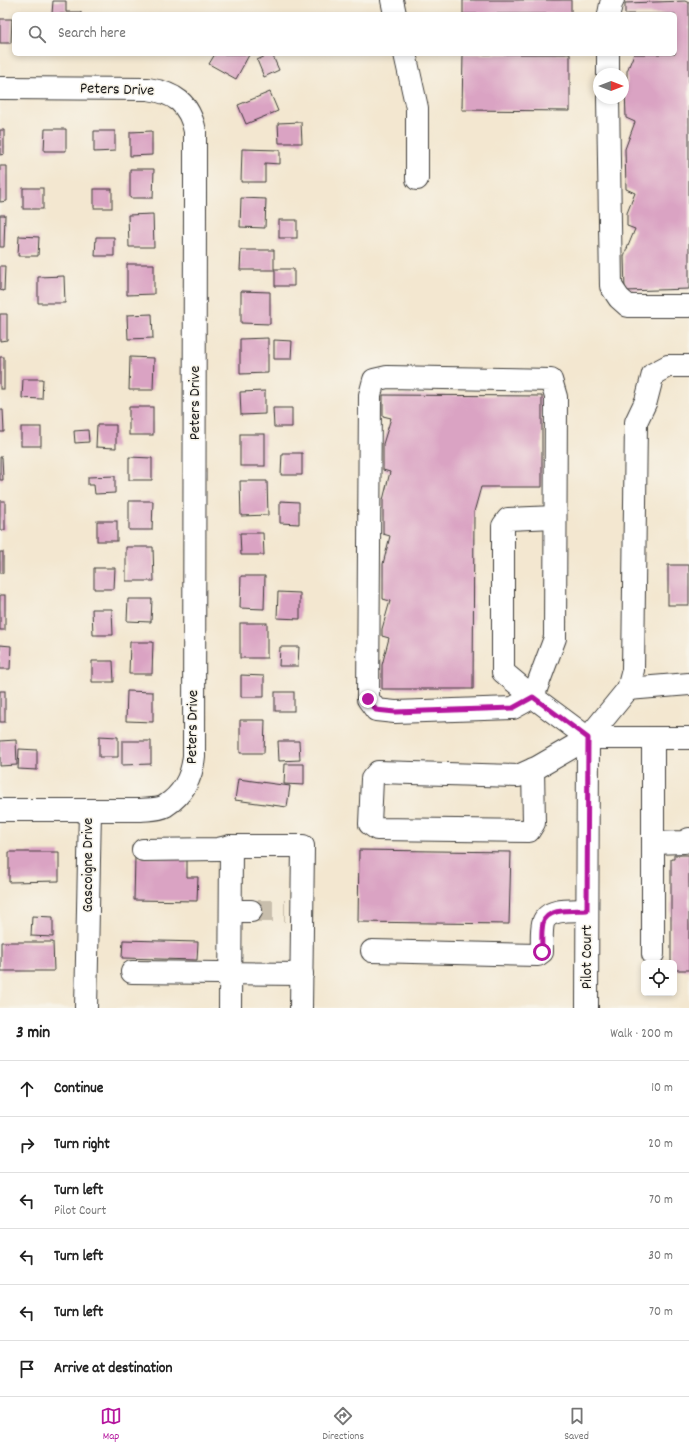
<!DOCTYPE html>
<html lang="en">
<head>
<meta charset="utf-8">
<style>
  :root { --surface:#fff; --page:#f2f2f2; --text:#222; --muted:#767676; --line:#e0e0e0; --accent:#b5179e }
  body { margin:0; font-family:Dekko,sans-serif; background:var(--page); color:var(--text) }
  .controls { position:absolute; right:12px; bottom:12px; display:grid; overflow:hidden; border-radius:6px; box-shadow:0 2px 6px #0003 }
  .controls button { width:36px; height:36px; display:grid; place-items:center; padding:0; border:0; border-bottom:1px solid var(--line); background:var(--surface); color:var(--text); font:20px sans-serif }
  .compass { position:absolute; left:593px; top:68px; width:36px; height:36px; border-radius:50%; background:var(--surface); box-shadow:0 2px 6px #0003; rotate:90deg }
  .stop { position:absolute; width:12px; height:12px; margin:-9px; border:3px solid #b5179e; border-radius:50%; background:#fff }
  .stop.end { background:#b5179e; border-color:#fff; box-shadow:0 1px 4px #0008 }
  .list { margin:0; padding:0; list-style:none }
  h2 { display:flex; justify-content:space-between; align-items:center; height:52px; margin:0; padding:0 16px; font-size:17px }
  h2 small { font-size:13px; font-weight:400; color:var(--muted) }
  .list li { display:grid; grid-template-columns:26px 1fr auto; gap:12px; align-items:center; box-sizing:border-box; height:56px; padding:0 16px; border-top:1px solid var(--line) }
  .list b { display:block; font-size:15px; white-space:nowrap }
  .list p { margin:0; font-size:13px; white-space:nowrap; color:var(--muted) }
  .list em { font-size:13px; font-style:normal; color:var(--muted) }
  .icon { flex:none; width:22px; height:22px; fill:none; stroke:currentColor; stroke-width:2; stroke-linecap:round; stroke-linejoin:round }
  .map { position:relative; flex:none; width:689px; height:1008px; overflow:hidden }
  .search { position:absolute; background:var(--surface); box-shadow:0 2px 6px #0003; left:12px; right:12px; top:12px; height:44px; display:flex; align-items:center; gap:10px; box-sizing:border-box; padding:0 14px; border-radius:6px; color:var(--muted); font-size:15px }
  .sheet { height:388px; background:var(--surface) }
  nav { display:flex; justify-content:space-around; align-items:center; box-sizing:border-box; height:56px; border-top:1px solid var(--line); background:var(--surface); font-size:11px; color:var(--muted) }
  nav a { display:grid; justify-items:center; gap:2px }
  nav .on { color:var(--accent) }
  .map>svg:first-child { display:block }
  .building { fill:#daa3c3 }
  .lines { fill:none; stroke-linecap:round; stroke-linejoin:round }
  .minor-tunnel { stroke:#c8beac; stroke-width:22; stroke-dasharray:22 11; stroke-linecap:butt }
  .minor-casing { stroke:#3c3a37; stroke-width:24 }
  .minor { stroke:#fff; stroke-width:22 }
  .route { stroke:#b5179e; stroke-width:5 }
  .labels { text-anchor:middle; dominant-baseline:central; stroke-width:3; stroke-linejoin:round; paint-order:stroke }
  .street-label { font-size:16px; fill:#1c1c1c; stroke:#f7f3e8 }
</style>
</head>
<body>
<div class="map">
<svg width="689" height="1008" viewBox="0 0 689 1008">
  <rect width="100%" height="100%" fill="#f7f3e8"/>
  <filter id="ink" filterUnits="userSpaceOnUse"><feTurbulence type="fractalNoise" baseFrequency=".025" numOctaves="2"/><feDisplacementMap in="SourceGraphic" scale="8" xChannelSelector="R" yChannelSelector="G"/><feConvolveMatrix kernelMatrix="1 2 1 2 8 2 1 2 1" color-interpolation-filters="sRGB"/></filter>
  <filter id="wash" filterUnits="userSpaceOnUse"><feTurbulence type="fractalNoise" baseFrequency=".012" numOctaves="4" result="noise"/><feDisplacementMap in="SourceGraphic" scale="16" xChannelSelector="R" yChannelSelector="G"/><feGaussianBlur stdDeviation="0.9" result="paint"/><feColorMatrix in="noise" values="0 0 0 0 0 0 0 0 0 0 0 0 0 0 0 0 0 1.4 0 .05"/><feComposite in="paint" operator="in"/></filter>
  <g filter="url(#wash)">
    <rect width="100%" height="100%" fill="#f3e7d0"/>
    <g id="blocks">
      <!-- building -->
      <g class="building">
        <rect x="463" y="0" width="108" height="14"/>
        <polygon points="53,1 66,1 66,12 81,12 81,14 52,14"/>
        <polygon points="685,1 689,3 689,289 625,291 624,256 635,229 627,226 627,213 635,193 626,189 625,149 635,122 626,118 625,88 627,82 627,71 634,54 675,54 675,14 625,14 625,3"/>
        <polygon points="0,19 12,19 11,43 0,43"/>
        <polygon points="215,54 247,54 249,55 236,79 209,64"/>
        <polygon points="270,54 272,54 279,70 264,77 257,60"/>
        <polygon points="463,54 570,54 570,111 462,110"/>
        <polygon points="270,92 278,111 246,124 238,105"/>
        <polygon points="301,122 302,143 279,143 278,123"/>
        <polygon points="45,129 66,129 66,151 44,151"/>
        <polygon points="0,130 4,130 4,154 0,155"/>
        <polygon points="94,131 115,131 115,151 94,152"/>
        <polygon points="152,131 152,155 130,156 130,132"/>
        <polygon points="242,149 280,150 280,164 265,163 265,182 241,182"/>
        <polygon points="0,166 7,166 7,201 0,202"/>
        <polygon points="130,169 154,169 153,198 130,198"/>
        <rect x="23" y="188" width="20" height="21"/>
        <rect x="94" y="189" width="18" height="19"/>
        <polygon points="241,198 266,199 265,228 240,227"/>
        <polygon points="153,214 154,247 129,247 128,215"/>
        <polygon points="0,215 5,215 4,247 0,247"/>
        <rect x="279" y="220" width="18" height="18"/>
        <polygon points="19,236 39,237 38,256 18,256"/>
        <polygon points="96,237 114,237 114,256 95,256"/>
        <polygon points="241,250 274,250 274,269 294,269 294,286 275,286 275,270 240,270"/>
        <polygon points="127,264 154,264 154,294 127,295"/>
        <polygon points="0,266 5,266 4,291 0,290"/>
        <polygon points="64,276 65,303 38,303 38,277"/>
        <polygon points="241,291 270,292 270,324 241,323"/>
        <polygon points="0,314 7,314 7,340 0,341"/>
        <polygon points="152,314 153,338 128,339 127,315"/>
        <polygon points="268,338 268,373 240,374 240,339"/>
        <polygon points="274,340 292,341 291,359 274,359"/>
        <rect x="0" y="357" width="4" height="32"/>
        <polygon points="130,357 154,358 153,390 129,390"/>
        <polygon points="23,379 43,379 42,399 22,398"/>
        <polygon points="265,391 265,414 241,415 240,392"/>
        <polygon points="383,395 542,396 542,487 481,487 474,512 473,689 382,689 382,665 389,638 382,636 382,629 390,601 383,599 383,564 390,536 383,534 383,500 390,472 383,470 383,444 391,418 383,416"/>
        <rect x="129" y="407" width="24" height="28"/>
        <polygon points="273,408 292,408 292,427 274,427"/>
        <polygon points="0,410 3,410 4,432 0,432"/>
        <polygon points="97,425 116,425 116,448 96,447"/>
        <rect x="21" y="427" width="20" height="19"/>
        <polygon points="88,430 89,442 75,443 74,431"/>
        <rect x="240" y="434" width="25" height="32"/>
        <polygon points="282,453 302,453 302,475 281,475"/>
        <polygon points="0,457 2,457 3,480 0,480"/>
        <polygon points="129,457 152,458 152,480 129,480"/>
        <polygon points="115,476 115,493 95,494 94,485 88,485 88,477"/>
        <polygon points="240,481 267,481 268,515 241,516"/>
        <rect x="0" y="501" width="5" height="29"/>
        <polygon points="129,501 153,501 152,530 129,530"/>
        <polygon points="280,501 299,502 299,524 280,523"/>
        <rect x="97" y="521" width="20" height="20"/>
        <polygon points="240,533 263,533 264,555 241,555"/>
        <polygon points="126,547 153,547 154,581 126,581"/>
        <rect x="0" y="552" width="3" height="21"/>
        <rect x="668" y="565" width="21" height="40"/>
        <polygon points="94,568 115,568 114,589 94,589"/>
        <polygon points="241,576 265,576 264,609 240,608"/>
        <polygon points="278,592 300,593 300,619 277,618"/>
        <rect x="0" y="595" width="5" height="35"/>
        <polygon points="128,599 152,599 151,622 127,621"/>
        <polygon points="92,609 112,609 113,635 93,635"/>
        <rect x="240" y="623" width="27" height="35"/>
        <polygon points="130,642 153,642 152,674 129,674"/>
        <polygon points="0,645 11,646 10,669 0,669"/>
        <polygon points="280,647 299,647 298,666 279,666"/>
        <polygon points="92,661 113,661 114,682 92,682"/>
        <polygon points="241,675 264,676 264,697 241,697"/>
        <rect x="0" y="691" width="5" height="31"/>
        <polygon points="127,691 153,692 153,722 126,721"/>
        <rect x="275" y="692" width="19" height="19"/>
        <polygon points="240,720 265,720 264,753 240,753"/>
        <polygon points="99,736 118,737 118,757 99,757"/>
        <polygon points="16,740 17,765 0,766 0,741"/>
        <polygon points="122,741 151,741 151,764 122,765"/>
        <polygon points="278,741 299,741 300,760 279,761"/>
        <polygon points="19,749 37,750 37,770 18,769"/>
        <polygon points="285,764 304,764 304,785 284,784"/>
        <polygon points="238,779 290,786 287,807 235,800"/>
        <polygon points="359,850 511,852 509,924 358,922"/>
        <polygon points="9,852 59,852 59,881 9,882"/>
        <polygon points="674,855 689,855 689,970 674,970 674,963 671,963 671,859 674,859"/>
        <polygon points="135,857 187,858 187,877 198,877 197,901 134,900"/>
        <polygon points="32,916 53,917 53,937 31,936"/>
        <polygon points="123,940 198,942 197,960 122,958"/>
        <polygon points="1,942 53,942 54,971 1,971"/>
      </g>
    </g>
  </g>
  <g filter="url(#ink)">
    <use href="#blocks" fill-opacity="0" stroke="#3c3a37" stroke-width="1"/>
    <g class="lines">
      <!-- minor-tunnel -->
      <polyline class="minor-tunnel" points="251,911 285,911"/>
      <!-- minor casing -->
      <g class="minor-casing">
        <g id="minor">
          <polyline points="392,0 395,14"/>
          <polyline points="609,14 611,4 613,0"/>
          <polyline points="405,54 417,108 417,179"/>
          <polyline points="608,54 608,74"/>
          <path d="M0,88L148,89C175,93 189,103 195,131V191L194,756C192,777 184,794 165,806C158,810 148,809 140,810H0"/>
          <polyline points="608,98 611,286 619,298 628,306 689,306"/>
          <polygon points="387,377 551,380 556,397 555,638 533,697 513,708 395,712 376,710 368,699 370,395 374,380"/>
          <polyline points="555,517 508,519 503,526 503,672 533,697 588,738 689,738"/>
          <polyline points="628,689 689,684"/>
          <polyline points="653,738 653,954"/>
          <polyline points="533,769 534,823 529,831 377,829 370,824 372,779 378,772 518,776 538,767 588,738 628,689 633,670 636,422 646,401 653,374 668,366 689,366"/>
          <polyline points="653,843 684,842 689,839"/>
          <polyline points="143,850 218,849 231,846"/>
          <polyline points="231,911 251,911"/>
          <path d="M372,951L538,955L542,952C542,943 541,932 543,923C548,907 574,911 587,910"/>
          <polyline points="132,972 302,974"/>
          <polyline points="86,1008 90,810"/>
          <polyline points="230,1008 231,846 303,846 301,1008"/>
          <polyline points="587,1008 588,738"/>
        </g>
      </g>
      <!-- minor -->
      <use href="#minor" class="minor"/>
    </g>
  </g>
  <g class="lines" filter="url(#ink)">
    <!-- route -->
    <path class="route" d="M368,699L376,710L395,712L513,708L533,697L588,738L587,910C574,911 548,907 543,923C541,932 542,943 542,952"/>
  </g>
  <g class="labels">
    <!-- street labels -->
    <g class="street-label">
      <text transform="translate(117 90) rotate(2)">Peters Drive</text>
      <text transform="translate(195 403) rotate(-90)">Peters Drive</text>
      <text transform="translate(193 727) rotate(-89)">Peters Drive</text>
      <text transform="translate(88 865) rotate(-90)">Gascoigne Drive</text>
      <text transform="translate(587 957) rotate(-90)">Pilot Court</text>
    </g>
  </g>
</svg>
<div class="controls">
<button><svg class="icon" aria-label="locate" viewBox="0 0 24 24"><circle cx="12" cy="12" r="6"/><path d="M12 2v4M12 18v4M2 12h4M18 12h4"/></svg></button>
</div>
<svg class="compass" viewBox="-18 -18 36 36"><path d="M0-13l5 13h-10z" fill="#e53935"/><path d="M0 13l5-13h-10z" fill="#767676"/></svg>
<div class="stop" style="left:542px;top:952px"></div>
<div class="stop end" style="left:368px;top:699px"></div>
<div class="search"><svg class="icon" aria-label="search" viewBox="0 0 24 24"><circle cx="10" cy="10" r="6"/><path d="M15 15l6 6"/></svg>Search here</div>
</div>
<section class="sheet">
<h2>3 min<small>Walk · 200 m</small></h2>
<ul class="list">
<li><svg class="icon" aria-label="ahead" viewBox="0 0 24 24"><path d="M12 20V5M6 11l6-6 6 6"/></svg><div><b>Continue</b></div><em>10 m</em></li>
<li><svg class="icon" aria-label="right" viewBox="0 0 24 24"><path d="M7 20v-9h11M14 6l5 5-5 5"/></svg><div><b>Turn right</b></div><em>20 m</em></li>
<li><svg class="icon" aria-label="left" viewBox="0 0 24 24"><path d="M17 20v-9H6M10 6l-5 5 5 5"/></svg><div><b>Turn left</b><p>Pilot Court</p></div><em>70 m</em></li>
<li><svg class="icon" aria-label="left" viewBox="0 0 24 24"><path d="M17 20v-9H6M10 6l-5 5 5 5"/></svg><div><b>Turn left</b></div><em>30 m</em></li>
<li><svg class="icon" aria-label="left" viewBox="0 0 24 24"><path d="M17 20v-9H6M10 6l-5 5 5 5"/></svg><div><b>Turn left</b></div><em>70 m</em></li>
<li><svg class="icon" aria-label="arrive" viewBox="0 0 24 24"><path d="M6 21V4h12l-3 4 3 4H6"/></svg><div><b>Arrive at destination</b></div></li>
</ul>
</section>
<nav>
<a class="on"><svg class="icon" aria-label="map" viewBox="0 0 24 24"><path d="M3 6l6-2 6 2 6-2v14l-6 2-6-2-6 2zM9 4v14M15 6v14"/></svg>Map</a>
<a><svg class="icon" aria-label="directions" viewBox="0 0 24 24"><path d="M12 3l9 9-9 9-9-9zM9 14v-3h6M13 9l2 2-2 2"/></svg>Directions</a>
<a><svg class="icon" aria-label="saved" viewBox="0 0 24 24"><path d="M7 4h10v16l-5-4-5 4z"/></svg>Saved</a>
</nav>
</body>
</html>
